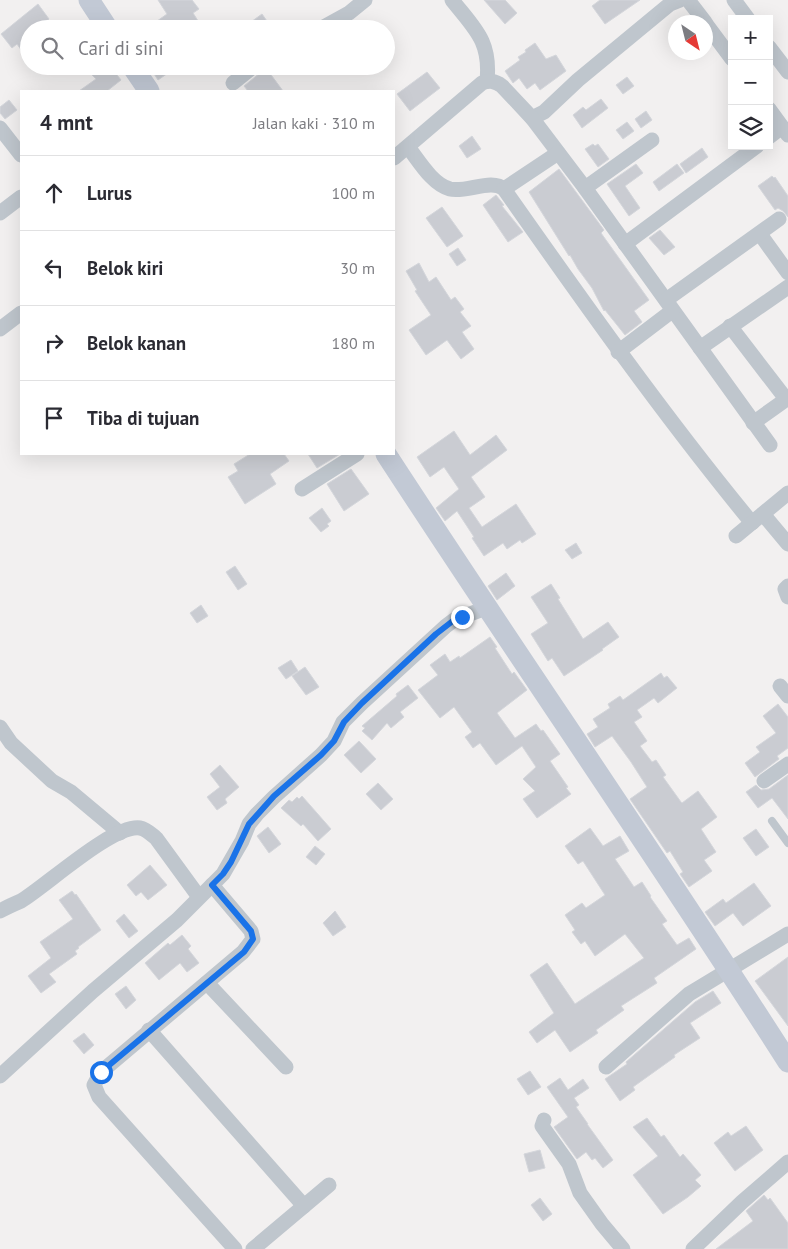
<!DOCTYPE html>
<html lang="id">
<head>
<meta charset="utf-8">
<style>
  :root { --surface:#fff; --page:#f7f7f7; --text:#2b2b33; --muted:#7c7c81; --line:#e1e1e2 }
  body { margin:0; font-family:"PT Sans",sans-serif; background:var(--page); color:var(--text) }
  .controls { position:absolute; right:15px; top:15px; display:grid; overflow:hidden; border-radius:0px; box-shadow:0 5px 20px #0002 }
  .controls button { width:45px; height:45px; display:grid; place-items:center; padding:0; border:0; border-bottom:1px solid var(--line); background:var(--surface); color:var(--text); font:25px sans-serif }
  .compass { position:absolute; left:668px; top:15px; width:45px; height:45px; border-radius:50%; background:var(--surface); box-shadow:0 5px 20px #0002; rotate:145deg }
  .stop { position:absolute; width:15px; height:15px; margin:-11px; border:4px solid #1a73e8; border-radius:50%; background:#fff }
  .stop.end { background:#1a73e8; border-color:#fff; box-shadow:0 1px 5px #0008 }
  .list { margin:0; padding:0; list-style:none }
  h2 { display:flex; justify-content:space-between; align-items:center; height:65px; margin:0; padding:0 20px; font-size:21px }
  h2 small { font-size:16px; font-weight:400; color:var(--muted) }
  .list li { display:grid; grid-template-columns:32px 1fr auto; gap:15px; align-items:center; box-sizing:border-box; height:75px; padding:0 20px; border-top:1px solid var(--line) }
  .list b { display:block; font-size:19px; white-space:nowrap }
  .list em { font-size:16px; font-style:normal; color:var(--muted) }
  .icon { flex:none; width:28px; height:28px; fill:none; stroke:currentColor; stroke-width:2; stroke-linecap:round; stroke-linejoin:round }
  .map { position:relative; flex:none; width:788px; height:1249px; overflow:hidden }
  .search { position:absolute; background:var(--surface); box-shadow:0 5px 20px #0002; left:20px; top:20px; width:375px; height:55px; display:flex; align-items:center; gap:12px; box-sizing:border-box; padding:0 18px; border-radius:28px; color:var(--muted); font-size:19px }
  .panel { position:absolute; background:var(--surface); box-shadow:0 5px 20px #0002; left:20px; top:90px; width:375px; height:365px; border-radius:0px }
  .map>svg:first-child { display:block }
  .building { fill:#caccd2; stroke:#d4d6db }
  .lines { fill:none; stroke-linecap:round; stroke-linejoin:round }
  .lane { stroke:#bfc6cd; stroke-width:8 }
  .street { stroke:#bfc6cd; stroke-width:15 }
  .secondary { stroke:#c2c9d5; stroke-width:21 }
  .route { stroke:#1a73e8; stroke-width:6 }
</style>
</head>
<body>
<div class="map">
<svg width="788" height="1249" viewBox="0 0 788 1249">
  <rect width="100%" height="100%" fill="#f2f0f0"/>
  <!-- building -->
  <g class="building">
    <polygon points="158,0 192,0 199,9 193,13 200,24 193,29 146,29 167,14"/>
    <polygon points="484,0 505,0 517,13 505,24"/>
    <polygon points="600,0 640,0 605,24 592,6"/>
    <polygon points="38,4 49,19 36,29 29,29 29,61 17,44 12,48 1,34"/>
    <polygon points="262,14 269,24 262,29 255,29 251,22"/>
    <polygon points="535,43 546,59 556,55 566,71 540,90 535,83 527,89 519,78 513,83 505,71 520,60 518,57 526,52 525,50"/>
    <polygon points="101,66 110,66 121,80 107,91 79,91 96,79 91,74"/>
    <polygon points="149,66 178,66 158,80"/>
    <polygon points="266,68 283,91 248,91 244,86"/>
    <polygon points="427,72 440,88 410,111 397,94"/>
    <polygon points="627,77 634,86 623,94 616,85"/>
    <polygon points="601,99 608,108 582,128 573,115 583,107 586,110"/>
    <polygon points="9,100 17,110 5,119 0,113 0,107"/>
    <polygon points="646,111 652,120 641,128 635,119"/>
    <polygon points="627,122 634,131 623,139 616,130"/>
    <polygon points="472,136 481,149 467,158 459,146"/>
    <polygon points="593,144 595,146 598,144 609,159 598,167 585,149"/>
    <polygon points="702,148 708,157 686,173 680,164"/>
    <polygon points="636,164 643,173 625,186 640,208 629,216 607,184"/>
    <polygon points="677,164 684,173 659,191 653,182"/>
    <polygon points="559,169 604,230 601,233 649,300 634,311 642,322 625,335 605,310 604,311 592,288 578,269 570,255 569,256 529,192"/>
    <polygon points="772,176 774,178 775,177 788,196 788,217 783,211 778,208 775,210 758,186"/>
    <polygon points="496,195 504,205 502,206 523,232 508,242 483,205"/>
    <polygon points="442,207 463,236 447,247 426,218"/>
    <polygon points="660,230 675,247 664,255 649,238"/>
    <polygon points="458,248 466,260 457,266 449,254"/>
    <polygon points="419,263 429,282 436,277 451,300 455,297 464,309 460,312 471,326 462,332 474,349 461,359 447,340 426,355 409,330 431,315 415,291 417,290 406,271"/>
    <polygon points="454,431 470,455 496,435 507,450 471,477 485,497 469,508 482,527 516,504 536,534 522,543 520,540 507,549 503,543 484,556 472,538 474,537 457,511 445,521 436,508 459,489 444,467 430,477 417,457"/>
    <polygon points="250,454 284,454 289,461 270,474 276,484 245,504 228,477 238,471 234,464"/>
    <polygon points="308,454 340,454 317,468"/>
    <polygon points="351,469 369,494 344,511 327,484"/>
    <polygon points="322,508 331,521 327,524 329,526 321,532 309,518"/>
    <polygon points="576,543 582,553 572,559 565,550"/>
    <polygon points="235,566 247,584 238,590 226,572"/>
    <polygon points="506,573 515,586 497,600 488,586"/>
    <polygon points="551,584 560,598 558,599 583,639 608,622 619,637 602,649 603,650 564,676 552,658 548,661 531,634 548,623 531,597"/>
    <polygon points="201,605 208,616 197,623 190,613"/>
    <polygon points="490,637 497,647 495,648 512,674 514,672 527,690 497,713 515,738 536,724 541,731 543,730 560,754 550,761 568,787 566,788 571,794 537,818 523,799 535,791 523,779 536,767 522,746 496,765 480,743 473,748 465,737 472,732 454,707 440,718 418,690 438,675 430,665 445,654 450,662 459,656 460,658"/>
    <polygon points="291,660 298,671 286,679 278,668"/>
    <polygon points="305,667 319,687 306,695 292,676"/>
    <polygon points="661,673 664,678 667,676 677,688 658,703 654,698 637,710 642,717 634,722 647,741 640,746 652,762 656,760 666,775 663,777 681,802 682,803 698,791 717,817 701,829 716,852 704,860 712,871 689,887 680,874 683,872 670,851 667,853 630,799 647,787 631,762 612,736 595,747 587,734 598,727 593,719 610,708 608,704 620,696 623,700"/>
    <polygon points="408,685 418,698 400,712 404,717 391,728 387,723 372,740 362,731 365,728 362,726 397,696 396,694"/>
    <polygon points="778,704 788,717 788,748 777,756 779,759 755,777 745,763 760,752 756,747 776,733 763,716"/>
    <polygon points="359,741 376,759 361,773 344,755"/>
    <polygon points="220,765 239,787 225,799 227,803 217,810 207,797 220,787 210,774"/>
    <polygon points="788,775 788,819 772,798 758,808 746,792 756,785 761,790 769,789"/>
    <polygon points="378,783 393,799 381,810 366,794"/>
    <polygon points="302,796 331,829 318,841 303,824 301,826 281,808 289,800 292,802 297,797 299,799"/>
    <polygon points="268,827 281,844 269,853 257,836"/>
    <polygon points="590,828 603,846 620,836 629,851 615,859 634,887 642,882 651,896 650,897 667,921 662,924 677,945 689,938 696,949 654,978 657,983 621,1006 624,1010 596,1030 598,1033 570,1052 555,1030 537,1043 529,1032 554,1013 530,975 547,963 575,1004 644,958 625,934 595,956 585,941 581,944 572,932 575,930 565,915 582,903 586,908 605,895 583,861 578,864 565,846"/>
    <polygon points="756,829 769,847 756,856 743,838"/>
    <polygon points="315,846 325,854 316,865 306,857"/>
    <polygon points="150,865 167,885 148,900 141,892 136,896 127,885"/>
    <polygon points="754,883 771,906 743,926 733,913 715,926 705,912 723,899 726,903"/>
    <polygon points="72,891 75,895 76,894 101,930 78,947 79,948 75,951 77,954 49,974 56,982 41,993 28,976 51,958 40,942 73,919 59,900"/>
    <polygon points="335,911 346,927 333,936 323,923"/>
    <polygon points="124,914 138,931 129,938 116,921"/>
    <polygon points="182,935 191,946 188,949 199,963 187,972 180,963 159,980 145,963 168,943 170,945"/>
    <polygon points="788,957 788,1026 755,981"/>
    <polygon points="126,986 136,1000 126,1009 115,994"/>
    <polygon points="713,991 721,1003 690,1023 700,1038 674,1055 675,1057 633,1087 635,1090 620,1101 605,1079 627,1064 626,1062 695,1002"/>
    <polygon points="84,1033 94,1045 84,1054 73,1041"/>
    <polygon points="530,1071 541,1087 528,1095 517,1079"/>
    <polygon points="560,1078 568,1090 583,1079 589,1088 574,1098 579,1105 576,1107 588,1124 587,1124 613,1160 603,1168 595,1158 592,1160 586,1152 577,1159 554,1127 568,1117 547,1087"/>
    <polygon points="647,1118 661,1137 664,1135 680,1157 683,1154 701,1175 695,1180 701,1186 688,1197 663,1214 633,1175 658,1156 633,1127"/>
    <polygon points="746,1126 763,1150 735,1171 714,1143 728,1132 731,1136"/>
    <polygon points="540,1150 545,1168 529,1172 524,1154"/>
    <polygon points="764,1195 768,1200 770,1198 788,1223 788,1249 716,1249 753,1221 746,1211"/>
    <polygon points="540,1198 552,1214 543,1221 531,1205"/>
  </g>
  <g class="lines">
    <!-- lane -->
    <polyline class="lane" points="772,821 788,843"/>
    <!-- street -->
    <g class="street">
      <path d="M452,0C475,29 491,41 487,81"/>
      <polyline points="688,0 705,22"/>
      <polyline points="734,0 748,19"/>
      <polyline points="706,24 732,59"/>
      <polyline points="320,29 349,13 365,0"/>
      <polyline points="769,47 788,72"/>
      <polyline points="233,83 254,66"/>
      <polyline points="769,109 788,135"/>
      <polyline points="532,118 544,112 578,80 670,4 680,0"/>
      <polyline points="0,128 21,155"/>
      <polyline points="769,137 782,127"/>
      <path d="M408,147C419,161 432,184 450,189C466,193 492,178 504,189C584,303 664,416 752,523"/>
      <path d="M394,158L482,83C490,80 495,81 502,86L532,118L585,188L770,445"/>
      <polyline points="585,188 652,140"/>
      <polyline points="504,189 558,153"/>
      <polyline points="0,213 21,197"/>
      <polyline points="760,234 788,273"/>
      <polyline points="625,244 757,146"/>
      <polyline points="666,300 779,219"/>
      <polyline points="730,326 786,399"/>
      <polyline points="0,329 21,313"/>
      <polyline points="700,348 788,287"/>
      <polyline points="618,352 672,311"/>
      <polyline points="753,423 788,398"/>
      <polyline points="302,489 357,454"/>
      <polyline points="763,514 788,544"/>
      <polyline points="736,536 788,493"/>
      <polyline points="788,586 785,589 788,597"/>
      <polyline points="780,686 788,696"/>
      <polyline points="0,727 11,743 52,781 71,792 120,833"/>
      <polyline points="764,781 788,764"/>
      <polyline points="212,885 251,931 253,939 243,952 101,1072 94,1085 99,1097 235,1249"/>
      <path d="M0,911C7,907 14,904 21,901C46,886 113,824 140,828C146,829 151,834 156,838L199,897"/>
      <polyline points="207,983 286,1067"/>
      <polyline points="149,1030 304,1206"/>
      <polyline points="606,1067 689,994 788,934"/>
      <polyline points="0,1076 93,991 177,920 223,874 242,841 249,824 257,814 274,797 321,755 334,741 343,722 362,703 446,626 454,620 486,608"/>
      <polyline points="544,1120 542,1126 569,1164 580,1193 602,1224 623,1249"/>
      <polyline points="253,1249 329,1185"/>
      <polyline points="693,1249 742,1202 788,1162"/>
    </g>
    <!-- secondary -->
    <g class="secondary">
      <polyline points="89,0 108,29"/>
      <polyline points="132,66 149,91"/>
      <path d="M386,454C518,657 657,857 788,1062"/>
    </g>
  </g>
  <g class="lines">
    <!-- route -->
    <polyline class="route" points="101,1072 244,952 253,939 251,931 212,885 223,874 231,862 249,824 258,814 274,796 321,755 334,741 344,722 362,703 436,634 454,620 462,617"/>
  </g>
</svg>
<div class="controls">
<button>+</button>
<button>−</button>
<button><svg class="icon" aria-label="layers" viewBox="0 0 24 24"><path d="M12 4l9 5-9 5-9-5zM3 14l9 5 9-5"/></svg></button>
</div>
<svg class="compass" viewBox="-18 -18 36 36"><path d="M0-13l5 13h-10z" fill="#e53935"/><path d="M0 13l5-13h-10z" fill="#7c7c81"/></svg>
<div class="stop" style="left:101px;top:1072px"></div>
<div class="stop end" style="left:462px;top:617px"></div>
<div class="search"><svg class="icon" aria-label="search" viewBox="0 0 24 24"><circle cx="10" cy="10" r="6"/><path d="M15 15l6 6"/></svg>Cari di sini</div>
<section class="panel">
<h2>4 mnt<small>Jalan kaki · 310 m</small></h2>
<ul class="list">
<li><svg class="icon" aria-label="ahead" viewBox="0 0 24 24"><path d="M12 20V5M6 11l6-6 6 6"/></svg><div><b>Lurus</b></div><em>100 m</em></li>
<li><svg class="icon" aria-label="left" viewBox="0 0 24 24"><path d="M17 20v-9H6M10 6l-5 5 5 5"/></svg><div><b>Belok kiri</b></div><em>30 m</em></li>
<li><svg class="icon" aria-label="right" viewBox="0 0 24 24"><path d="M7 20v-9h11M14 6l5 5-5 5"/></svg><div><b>Belok kanan</b></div><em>180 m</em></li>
<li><svg class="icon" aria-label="arrive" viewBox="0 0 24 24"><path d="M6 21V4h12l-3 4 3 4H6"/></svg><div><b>Tiba di tujuan</b></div></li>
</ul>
</section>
</div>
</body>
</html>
